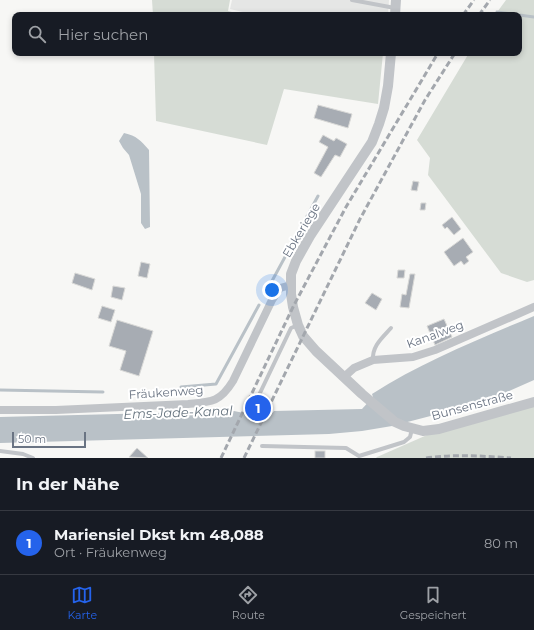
<!DOCTYPE html>
<html lang="de">
<head>
<meta charset="utf-8">
<style>
  :root { --surface:#171b24; --page:#242831; --text:#f1f3f6; --muted:#9ea1a6; --line:#363941; --accent:#2563eb }
  body { margin:0; font-family:Montserrat,sans-serif; background:var(--page); color:var(--text) }
  .scale { position:absolute; left:12px; bottom:10px; width:74px; box-sizing:border-box; padding-left:4px; border:2px solid #6a7483; border-top:0; font-size:11px; line-height:14px; white-space:nowrap; color:#6a7483; -webkit-text-stroke:3px #fff; paint-order:stroke }
  .you { position:absolute; left:272px; top:290px; width:14px; height:14px; margin:-10px; border:3px solid #fff; border-radius:50%; background:#1a73e8; box-shadow:0 0 0 6px #1a73e833 }
  .badge { display:grid; place-items:center; width:26px; height:26px; border-radius:50%; background:var(--accent); color:#fff; font-size:13px; font-weight:700 }
  .pin { position:absolute; translate:-50% -50%; border:2px solid #fff; box-shadow:0 1px 4px #0006 }
  .list { margin:0; padding:0; list-style:none }
  h2 { display:flex; justify-content:space-between; align-items:center; height:52px; margin:0; padding:0 16px; font-size:17px }
  h2 small { font-size:13px; font-weight:400; color:var(--muted) }
  .list li { display:grid; grid-template-columns:26px 1fr auto; gap:12px; align-items:center; box-sizing:border-box; height:64px; padding:0 16px; border-top:1px solid var(--line) }
  .list b { display:block; font-size:15px; white-space:nowrap }
  .list p { margin:0; font-size:13px; white-space:nowrap; color:var(--muted) }
  .list em { font-size:13px; font-style:normal; color:var(--muted) }
  .icon { flex:none; width:22px; height:22px; fill:none; stroke:currentColor; stroke-width:2; stroke-linecap:round; stroke-linejoin:round }
  .map { position:relative; flex:none; width:534px; height:458px; overflow:hidden }
  .search { position:absolute; background:var(--surface); box-shadow:0 2px 6px #0003; left:12px; right:12px; top:12px; height:44px; display:flex; align-items:center; gap:10px; box-sizing:border-box; padding:0 14px; border-radius:8px; color:var(--muted); font-size:15px }
  .sheet { height:116px; background:var(--surface) }
  nav { display:flex; justify-content:space-around; align-items:center; box-sizing:border-box; height:56px; border-top:1px solid var(--line); background:var(--surface); font-size:11px; color:var(--muted) }
  nav a { display:grid; justify-items:center; gap:2px }
  nav .on { color:var(--accent) }
  .map>svg:first-child { display:block }
  .built { fill:#e5e6e5 }
  .green { fill:#d6dcd5 }
  .water { fill:#b9c1c7 }
  .lines { fill:none; stroke-linecap:round; stroke-linejoin:round }
  .stream { stroke:#b9c1c7; stroke-width:3 }
  .building { fill:#a7acb3; stroke:#d9d9d7 }
  .service { stroke:#c1c4c8; stroke-width:4 }
  .minor { stroke:#c1c4c8; stroke-width:8 }
  .tertiary { stroke:#c1c4c8; stroke-width:10 }
  .rail { stroke:#a3a7ad; stroke-width:3; stroke-dasharray:6 3; stroke-linecap:butt }
  .labels { text-anchor:middle; dominant-baseline:central; stroke-width:4; stroke-linejoin:round; paint-order:stroke }
  .street-label { font-size:12px; fill:#6a7483; stroke:#fff }
  .water-label { font-size:13px; font-style:italic; fill:#66747f; stroke:#fff }
</style>
</head>
<body>
<div class="map">
<svg width="534" height="458" viewBox="0 0 534 458">
  <rect width="100%" height="100%" fill="#f7f7f5"/>
  <!-- built -->
  <polygon class="built" points="232,0 389,0 388,15 256,15 230,9"/>
  <!-- green -->
  <g class="green">
    <polygon points="152,0 230,0 228,11 244,15 153,15"/>
    <polygon points="506,0 534,0 534,280 527,282 501,273 428,175 430,158 417,140 469,53 519,53 519,15 495,15"/>
    <polygon points="154,53 383,53 378,104 284,89 267,145 156,121"/>
    <polygon points="534,405 534,458 376,458 377,457 427,435"/>
  </g>
  <!-- water -->
  <g class="water">
    <path d="M124,133C137,136 140,140 149,150L150,227L145,229L141,223V194L129,155L123,148L119,141Z"/>
    <path d="M534,316V380L486,401L442,413L392,426L362,431L329,434L0,443V417L234,411L268,418L274,411L362,409L373,397L372,394C422,362 479,339 534,316Z"/>
  </g>
  <g class="lines">
    <!-- stream -->
    <g class="stream">
      <polyline points="497,12 534,17"/>
      <polyline points="272,281 318,196"/>
      <polyline points="266,293 268,288"/>
      <polyline points="181,387 216,384 259,305"/>
      <polyline points="0,390 103,392"/>
    </g>
  </g>
  <!-- building -->
  <g class="building">
    <polygon points="318,105 352,114 348,128 314,118"/>
    <polygon points="323,135 334,141 336,138 347,144 340,157 335,155 321,177 314,173 328,147 319,142"/>
    <polygon points="413,181 419,182 417,191 411,190"/>
    <polygon points="421,203 426,203 425,210 420,210"/>
    <polygon points="452,217 461,229 454,235 447,227 445,229 442,225"/>
    <polygon points="463,238 473,252 466,257 469,261 464,265 461,261 454,266 444,252"/>
    <polygon points="141,262 150,264 147,278 138,276"/>
    <polygon points="398,270 405,270 404,278 397,278"/>
    <polygon points="75,273 95,279 92,290 72,283"/>
    <polygon points="410,274 415,274 409,308 400,307 402,294 406,295"/>
    <polygon points="113,286 125,288 122,300 111,297"/>
    <polygon points="372,293 382,299 376,310 365,303"/>
    <polygon points="102,306 115,310 111,322 98,318"/>
    <polygon points="444,319 452,337 435,345 427,326"/>
    <polygon points="117,320 153,331 139,376 120,370 126,351 109,346"/>
    <polygon points="257,400 265,404 259,416 251,412"/>
    <polygon points="137,448 148,458 129,457"/>
    <rect x="315" y="451" width="10" height="7"/>
  </g>
  <g class="lines">
    <!-- service -->
    <g class="service">
      <polyline points="352,0 395,8"/>
      <path d="M373,360C372,346 382,338 391,328"/>
      <polyline points="259,395 291,328 298,325"/>
      <polyline points="262,446 346,448 359,456 404,442 410,437 412,429"/>
      <polyline points="0,451 23,454 33,458"/>
    </g>
    <!-- minor -->
    <g class="minor">
      <polyline points="344,377 354,368 373,360 413,357 435,350 534,307"/>
      <path d="M0,410H56L188,404C212,402 220,402 233,381L272,300L280,288L291,285"/>
    </g>
    <!-- tertiary -->
    <g class="tertiary">
      <polyline points="395,15 396,0"/>
      <polyline points="391,53 388,86 384,108 379,124 372,142 310,236 296,261 291,274 291,294 293,307 298,325 303,336 316,351 362,394 395,422 404,426 423,431 439,429 534,402"/>
    </g>
    <!-- rail -->
    <g class="rail">
      <polyline points="463,15 474,0"/>
      <polyline points="479,15 490,0"/>
      <polyline points="221,458 293,307 346,207 438,53"/>
      <polyline points="244,458 360,219 425,100 455,53"/>
      <path d="M426,458C455,454 482,456 511,458"/>
    </g>
  </g>
  <g class="labels">
    <!-- street labels -->
    <g class="street-label">
      <text transform="translate(301 230) rotate(-59)">Ebkeriege</text>
      <text transform="translate(435 334) rotate(-20)">Kanalweg</text>
      <text transform="translate(166 392) rotate(-4)">Fräukenweg</text>
      <text transform="translate(472 405) rotate(-15)">Bunsenstraße</text>
    </g>
    <!-- water labels -->
    <g class="water-label">
      <text transform="translate(178 412) rotate(-2)">Ems-Jade-Kanal</text>
    </g>
  </g>
</svg>
<div class="scale">50 m</div>
<div class="you"></div>
<div class="pin badge" style="left:258px;top:408px">1</div>
<div class="search"><svg class="icon" aria-label="search" viewBox="0 0 24 24"><circle cx="10" cy="10" r="6"/><path d="M15 15l6 6"/></svg>Hier suchen</div>
</div>
<section class="sheet">
<h2>In der Nähe<small></small></h2>
<ul class="list">
<li><span class="badge">1</span><div><b>Mariensiel Dkst km 48,088</b><p>Ort · Fräukenweg</p></div><em>80 m</em></li>
</ul>
</section>
<nav>
<a class="on"><svg class="icon" aria-label="map" viewBox="0 0 24 24"><path d="M3 6l6-2 6 2 6-2v14l-6 2-6-2-6 2zM9 4v14M15 6v14"/></svg>Karte</a>
<a><svg class="icon" aria-label="directions" viewBox="0 0 24 24"><path d="M12 3l9 9-9 9-9-9zM9 14v-3h6M13 9l2 2-2 2"/></svg>Route</a>
<a><svg class="icon" aria-label="saved" viewBox="0 0 24 24"><path d="M7 4h10v16l-5-4-5 4z"/></svg>Gespeichert</a>
</nav>
</body>
</html>
